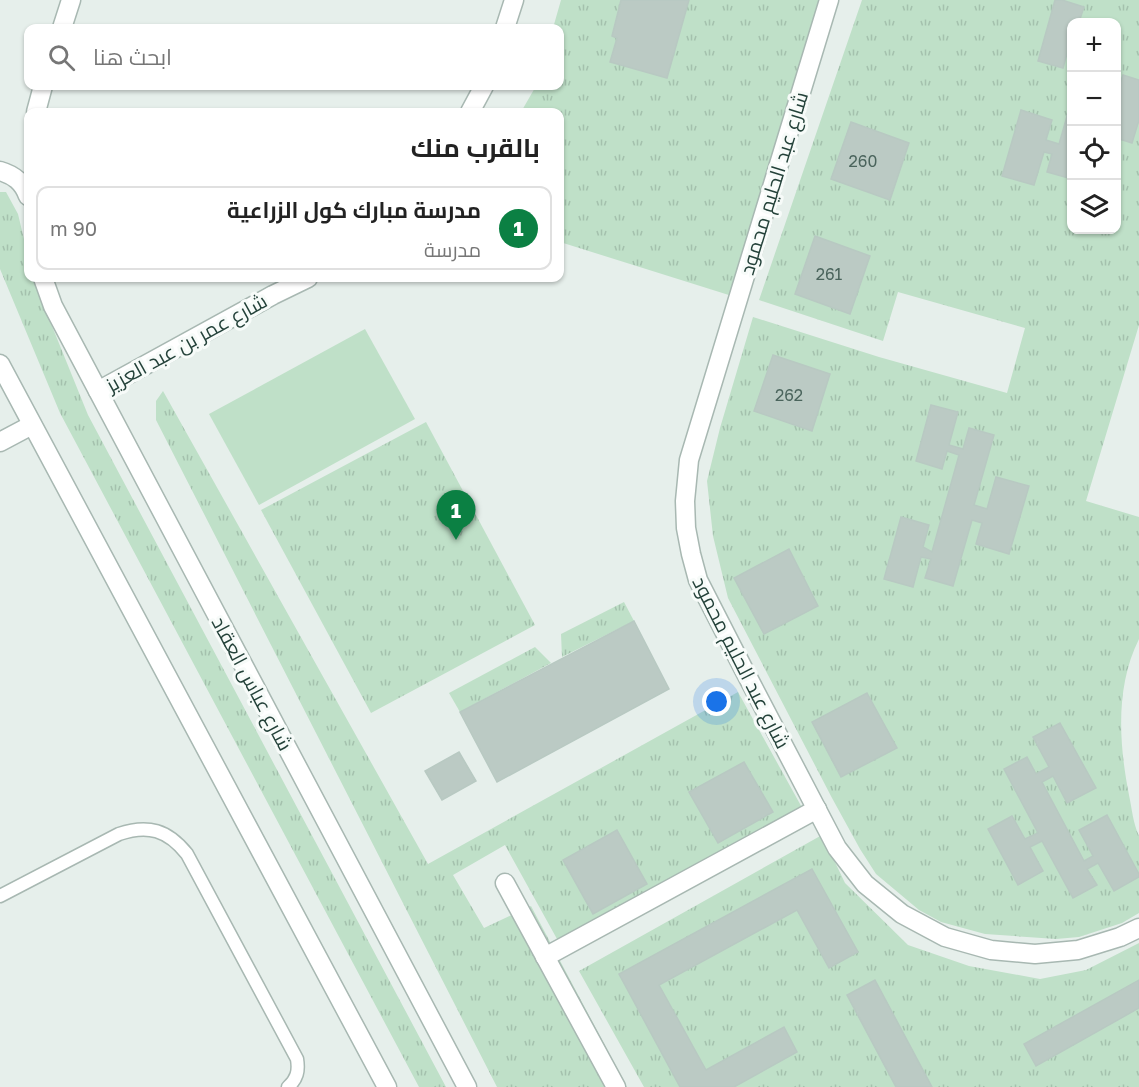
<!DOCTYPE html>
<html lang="ar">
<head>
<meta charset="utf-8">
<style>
  :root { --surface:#fff; --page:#f2f2f2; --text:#222; --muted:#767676; --line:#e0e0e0; --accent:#0b8043 }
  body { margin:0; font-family:"Golos Text",Cairo,sans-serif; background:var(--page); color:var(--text); direction:rtl }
  .controls { position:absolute; right:18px; top:18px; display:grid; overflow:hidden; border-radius:12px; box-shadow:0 2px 4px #0004 }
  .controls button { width:54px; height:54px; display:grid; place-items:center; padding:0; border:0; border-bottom:2px solid var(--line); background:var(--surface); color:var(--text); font:30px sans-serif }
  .you { position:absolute; left:717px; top:702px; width:21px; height:21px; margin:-15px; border:4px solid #fff; border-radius:50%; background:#1a73e8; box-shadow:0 0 0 9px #1a73e833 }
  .badge { display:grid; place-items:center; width:39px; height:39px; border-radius:50%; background:var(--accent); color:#fff; font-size:20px; font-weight:700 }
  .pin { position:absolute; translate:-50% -50px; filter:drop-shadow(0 2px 3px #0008) }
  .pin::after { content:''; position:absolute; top:32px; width:21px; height:18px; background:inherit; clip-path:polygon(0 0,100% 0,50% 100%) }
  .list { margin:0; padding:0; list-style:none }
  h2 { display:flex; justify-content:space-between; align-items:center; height:78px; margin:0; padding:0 24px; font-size:26px }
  h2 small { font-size:20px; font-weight:400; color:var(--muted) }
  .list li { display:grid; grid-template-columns:39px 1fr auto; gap:18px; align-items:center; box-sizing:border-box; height:84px; margin:0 12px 12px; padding:0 12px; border:2px solid var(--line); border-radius:12px }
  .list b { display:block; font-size:22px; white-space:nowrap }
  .list p { margin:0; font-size:20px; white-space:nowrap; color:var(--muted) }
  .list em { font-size:20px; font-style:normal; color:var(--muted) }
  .icon { flex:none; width:33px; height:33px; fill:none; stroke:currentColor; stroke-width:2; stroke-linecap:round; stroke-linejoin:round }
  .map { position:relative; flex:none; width:1139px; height:1087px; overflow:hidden; direction:ltr }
  .search { position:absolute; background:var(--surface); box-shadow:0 2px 4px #0004; left:24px; top:24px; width:540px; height:66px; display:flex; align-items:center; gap:15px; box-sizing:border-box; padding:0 21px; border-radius:12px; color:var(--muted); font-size:22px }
  .panel { position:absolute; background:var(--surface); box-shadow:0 2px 4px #0004; left:24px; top:108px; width:540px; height:174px; border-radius:12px; direction:rtl }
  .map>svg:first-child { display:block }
  .grass { fill:url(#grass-tufts); fill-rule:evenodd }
  .pitch { fill:#bfe0c8 }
  .building { fill:#bbcac4; stroke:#b8c9c2; stroke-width:1.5 }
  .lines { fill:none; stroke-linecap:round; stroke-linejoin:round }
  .service-casing { stroke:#a8b8b2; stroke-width:15 }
  .minor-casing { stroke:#a8b8b2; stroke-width:21 }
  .tertiary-casing { stroke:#a8b8b2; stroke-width:21 }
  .service { stroke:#fff; stroke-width:12 }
  .minor { stroke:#fff; stroke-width:18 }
  .tertiary { stroke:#fff; stroke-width:18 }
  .labels { text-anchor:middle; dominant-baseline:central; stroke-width:6; stroke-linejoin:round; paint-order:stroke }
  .number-label { font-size:16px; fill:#4a645c }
  .street-label { font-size:20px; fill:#24423a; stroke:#f7fbf9 }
</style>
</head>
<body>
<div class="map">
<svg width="1139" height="1087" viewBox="0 0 1139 1087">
  <defs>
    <pattern id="grass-tufts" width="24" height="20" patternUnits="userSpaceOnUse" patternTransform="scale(1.5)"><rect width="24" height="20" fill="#bfe0c8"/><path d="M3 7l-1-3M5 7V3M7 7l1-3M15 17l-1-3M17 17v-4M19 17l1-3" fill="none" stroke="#a4c1ad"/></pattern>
  </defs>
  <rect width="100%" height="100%" fill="#e6efeb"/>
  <!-- grass -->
  <g class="grass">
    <polygon points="561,0 819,0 732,296 560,242 560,112 521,112 536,86 560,86 560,28 553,28"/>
    <path d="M862,0H1139V325L1086,501L1139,517V639C1115,687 1119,744 1129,795C1132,809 1133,823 1139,836V913L1122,923L1079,937L1056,939L985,934L941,922L919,910L876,874L860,849L832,798L728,598L713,536L707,481L720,428L753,317L879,357L1007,393L1025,328L898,292L883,341L759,300ZM1072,22H1116V230H1072Z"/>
    <polygon points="0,192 6,192 18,214 28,256 28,278 34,278 37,289 88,415 446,1087 419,1087 60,413 0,269"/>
    <polygon points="163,391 428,864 738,692 805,813 562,948 505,845 453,875 484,928 531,906 627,1087 497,1087 156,420 156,401"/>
    <polygon points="426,422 535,625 371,713 261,510"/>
    <polygon points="624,602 634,621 562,657 561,634"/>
    <polygon points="535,647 551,663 460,712 449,693"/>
    <polygon points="822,835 845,883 908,945 969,966 1040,979 1086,970 1139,943 1139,1087 644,1087 579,971"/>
  </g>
  <!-- pitch -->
  <polygon class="pitch" points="365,329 415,419 259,505 209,414"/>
  <!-- building -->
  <g class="building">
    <polygon points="621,0 689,0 667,78 610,62 617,38 612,36"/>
    <polygon points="1055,0 1062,0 1084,7 1079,22 1072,22 1072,47 1069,46 1063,68 1038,61"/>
    <polygon points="1123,75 1139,80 1139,120 1132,143 1116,138 1116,95"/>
    <polygon points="1072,99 1072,179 1047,172 1052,154 1044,152 1034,185 1002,176 1021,110 1052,120 1046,140 1059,144"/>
    <polygon points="851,122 909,143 890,200 831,179"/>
    <polygon points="815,236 870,256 850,314 795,294"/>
    <polygon points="773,355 830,374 812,431 754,411"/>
    <polygon points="931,405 958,412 949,445 963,449 969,428 994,435 974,505 987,509 996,477 1029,486 1009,554 976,544 982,523 972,520 953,586 925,578 931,559 921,557 913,587 884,579 901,517 929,525 923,547 932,552 959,455 947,451 942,469 916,461"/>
    <polygon points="789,549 818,606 764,634 734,578"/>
    <polygon points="634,621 669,689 497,782 460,712"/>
    <polygon points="867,693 897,748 841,777 812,722"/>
    <polygon points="1060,723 1096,788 1067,803 1053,776 1042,782 1084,861 1093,856 1079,830 1107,815 1139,874 1139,877 1114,891 1098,863 1087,869 1097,885 1073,898 1042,841 1030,847 1043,871 1018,885 988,829 1012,816 1025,839 1038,833 1004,769 1027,757 1036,774 1049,767 1033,737"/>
    <polygon points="459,752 476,781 442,800 425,771"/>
    <polygon points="744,762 773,812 718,843 689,792"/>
    <polygon points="617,830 647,884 593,914 563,860"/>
    <polygon points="812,869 858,952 829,968 797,910 659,985 706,1070 784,1027 797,1052 734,1087 680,1087 619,974"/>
    <polygon points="875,980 932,1087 896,1087 847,995"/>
    <polygon points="1139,980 1139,1008 1036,1066 1024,1044"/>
  </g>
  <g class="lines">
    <!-- service casing -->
    <g class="service-casing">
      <path id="service" d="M0,896L119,834C148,824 168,830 187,854L297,1059C299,1071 297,1079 288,1087"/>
    </g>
    <!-- minor casing -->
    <g class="minor-casing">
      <g id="minor">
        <polyline points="829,0 689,460 685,501 686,528 691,554 698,580 743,668 837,848 865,884 902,914 945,937 991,950 1035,954 1078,950 1120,937 1139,928"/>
        <polyline points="0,442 32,425"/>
        <polyline points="505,883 616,1087"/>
        <polyline points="545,957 817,809"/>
      </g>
    </g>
    <!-- tertiary casing -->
    <g class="tertiary-casing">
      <g id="tertiary">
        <polyline points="62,28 71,0"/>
        <polyline points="505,28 514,0"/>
        <polyline points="36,112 43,86"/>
        <polyline points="470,112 484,86"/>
        <path d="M0,171C14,175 23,182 28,196"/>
        <polyline points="43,278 53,306 467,1087"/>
        <polyline points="0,364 387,1087"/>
        <polyline points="98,391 273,295 308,278"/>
      </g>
    </g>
    <!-- service -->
    <use href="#service" class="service"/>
    <!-- minor -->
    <use href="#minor" class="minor"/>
    <!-- tertiary -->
    <use href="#tertiary" class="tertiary"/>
  </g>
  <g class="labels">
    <!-- number labels -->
    <g class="number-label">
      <text x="863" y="161">260</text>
      <text x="829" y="274">261</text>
      <text x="789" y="395">262</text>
    </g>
    <!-- street labels -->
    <g class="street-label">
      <text transform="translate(773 183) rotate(-73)">شارع عبد الحليم محمود</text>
      <text transform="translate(186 342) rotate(-29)">شارع عمر بن عبد العزيز</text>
      <text transform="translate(742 662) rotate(63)">شارع عبد الحليم محمود</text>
      <text transform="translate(253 683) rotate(62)">شارع عباس العقاد</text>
    </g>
  </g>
</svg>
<div class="controls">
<button>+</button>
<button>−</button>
<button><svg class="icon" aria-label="locate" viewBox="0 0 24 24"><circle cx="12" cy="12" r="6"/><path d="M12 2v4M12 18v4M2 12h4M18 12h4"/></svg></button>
<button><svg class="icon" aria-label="layers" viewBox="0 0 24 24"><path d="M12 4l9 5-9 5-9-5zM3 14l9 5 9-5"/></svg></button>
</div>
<div class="you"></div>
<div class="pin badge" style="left:456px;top:540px">1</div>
<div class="search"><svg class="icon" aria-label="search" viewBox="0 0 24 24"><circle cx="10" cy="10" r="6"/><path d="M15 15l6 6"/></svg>ابحث هنا</div>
<section class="panel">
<h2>بالقرب منك<small></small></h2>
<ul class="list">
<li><span class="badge">1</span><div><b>مدرسة مبارك كول الزراعية</b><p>مدرسة</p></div><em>90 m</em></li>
</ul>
</section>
</div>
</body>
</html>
